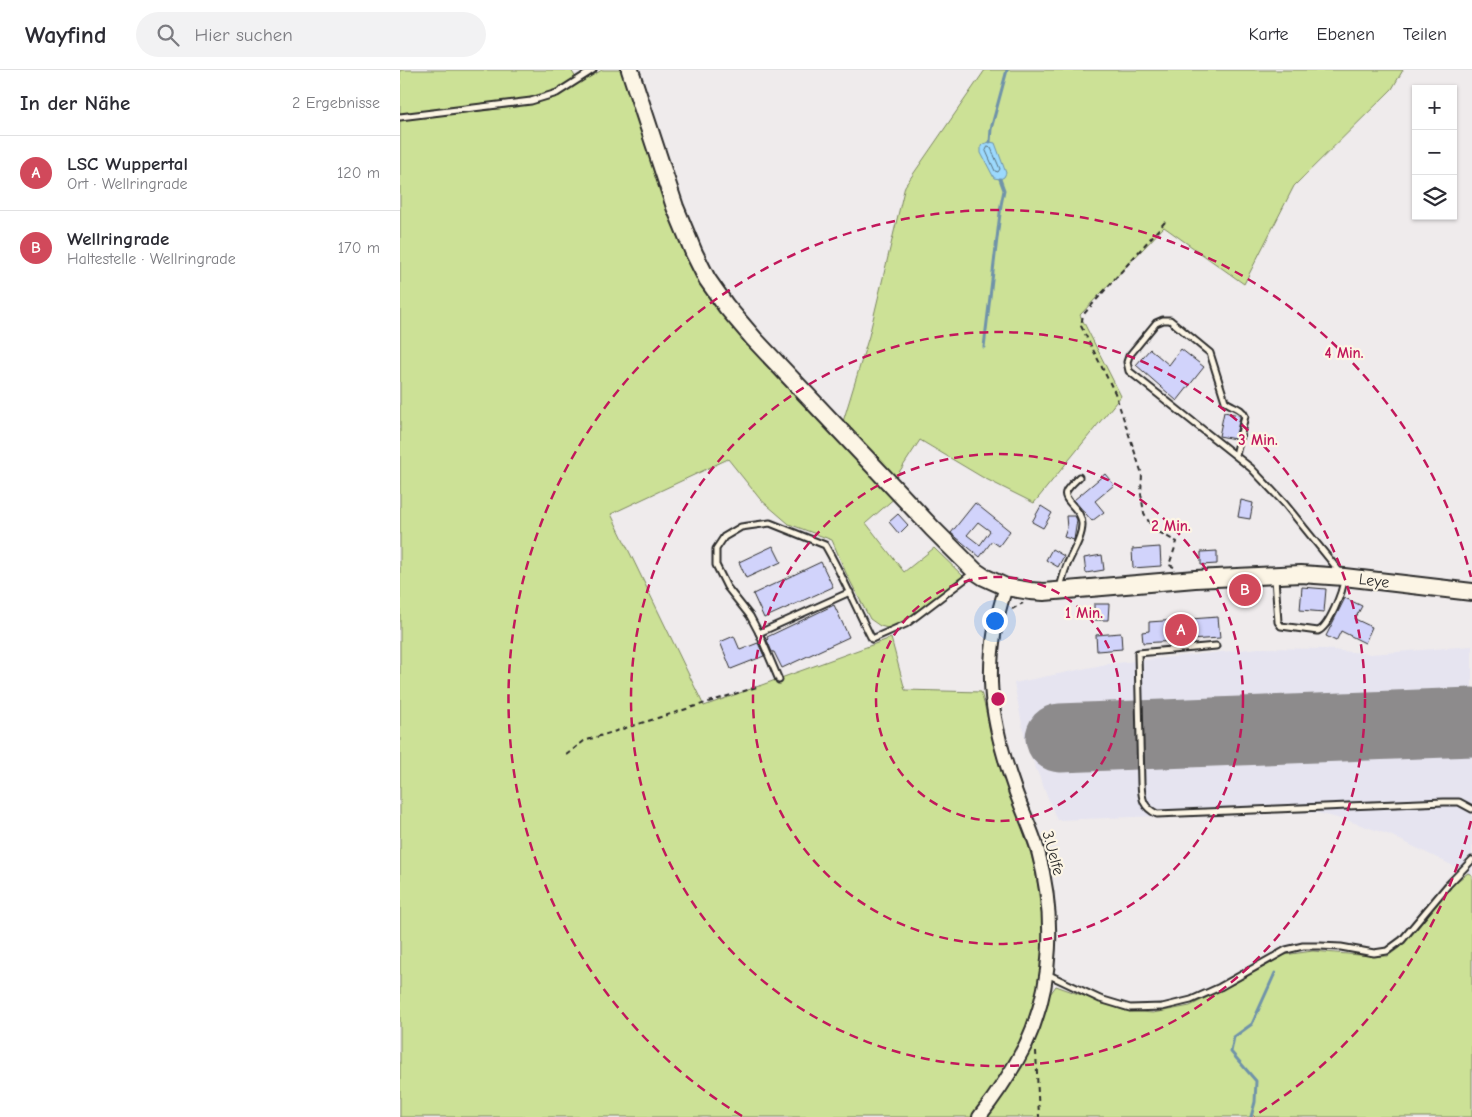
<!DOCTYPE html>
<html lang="de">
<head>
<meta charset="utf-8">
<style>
  :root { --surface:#fff; --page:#f2f2f3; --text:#2b2b33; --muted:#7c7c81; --line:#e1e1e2; --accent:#d1495b }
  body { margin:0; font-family:"Comic Neue",sans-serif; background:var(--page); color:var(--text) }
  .controls { position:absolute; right:15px; top:15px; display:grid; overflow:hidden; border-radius:0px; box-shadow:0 1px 4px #0004 }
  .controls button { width:45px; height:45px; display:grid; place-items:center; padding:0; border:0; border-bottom:1px solid var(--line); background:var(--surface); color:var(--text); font:25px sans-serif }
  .you { position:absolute; left:594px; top:550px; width:18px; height:18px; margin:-12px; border:4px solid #fff; border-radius:50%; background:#1a73e8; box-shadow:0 0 0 8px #1a73e833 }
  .badge { display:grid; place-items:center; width:32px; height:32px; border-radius:50%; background:var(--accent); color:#fff; font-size:16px; font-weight:700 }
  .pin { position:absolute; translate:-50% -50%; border:2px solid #fff; box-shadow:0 1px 5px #0006 }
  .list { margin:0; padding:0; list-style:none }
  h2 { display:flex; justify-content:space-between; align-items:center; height:65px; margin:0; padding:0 20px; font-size:21px }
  h2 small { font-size:16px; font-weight:400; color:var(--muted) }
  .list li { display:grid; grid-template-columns:32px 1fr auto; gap:15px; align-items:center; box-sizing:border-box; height:75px; padding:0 20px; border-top:1px solid var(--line) }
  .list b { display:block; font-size:19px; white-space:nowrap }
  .list p { margin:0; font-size:16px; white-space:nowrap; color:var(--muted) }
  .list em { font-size:16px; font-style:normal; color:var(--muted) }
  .icon { flex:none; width:28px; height:28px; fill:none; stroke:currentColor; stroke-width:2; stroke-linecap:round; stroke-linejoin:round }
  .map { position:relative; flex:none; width:1072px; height:1047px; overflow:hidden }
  header { display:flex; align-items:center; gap:30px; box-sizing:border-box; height:70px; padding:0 25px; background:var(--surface); border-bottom:1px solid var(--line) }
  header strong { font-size:24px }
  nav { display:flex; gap:28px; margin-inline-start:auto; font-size:18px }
  .search { width:350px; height:45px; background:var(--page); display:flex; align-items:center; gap:12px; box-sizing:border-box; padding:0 18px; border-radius:28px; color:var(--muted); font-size:19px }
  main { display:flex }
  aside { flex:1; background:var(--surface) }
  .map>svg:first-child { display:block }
  .built { fill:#e6e4f0 }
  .green { fill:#cce196; stroke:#7c8660 }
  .water { fill:#9cd9fd; stroke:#6f93a9 }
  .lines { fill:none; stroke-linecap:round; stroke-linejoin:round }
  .shore { stroke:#58717f; stroke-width:1 }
  .stream { stroke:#6f93a9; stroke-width:3 }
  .runway { stroke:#8d8b8c; stroke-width:69 }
  .building { fill:#d1d3fb; stroke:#2b2b2b; fill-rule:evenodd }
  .service-casing { stroke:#2b2b2b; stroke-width:9 }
  .tertiary-casing { stroke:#2b2b2b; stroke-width:16 }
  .primary-casing { stroke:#2b2b2b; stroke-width:20 }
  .path { stroke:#2b2b2b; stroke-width:2; stroke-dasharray:5 4; stroke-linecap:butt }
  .service { stroke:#fcf5e5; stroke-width:5 }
  .tertiary { stroke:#fcf5e5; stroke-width:12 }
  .primary { stroke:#fcf5e5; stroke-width:16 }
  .ring { fill:none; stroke:#c2185b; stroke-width:2.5; stroke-dasharray:9 6 }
  .labels { text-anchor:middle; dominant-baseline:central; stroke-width:4.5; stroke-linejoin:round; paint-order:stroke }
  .street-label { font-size:16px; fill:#2b2b2b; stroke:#fcf5e5 }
  .centre { fill:#c2185b; stroke:#fcf5e5; stroke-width:2.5 }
  .ring-label { font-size:15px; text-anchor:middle; font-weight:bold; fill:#c2185b; stroke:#fcf5e5; stroke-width:4.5; stroke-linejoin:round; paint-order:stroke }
</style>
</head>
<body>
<header>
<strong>Wayfind</strong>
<div class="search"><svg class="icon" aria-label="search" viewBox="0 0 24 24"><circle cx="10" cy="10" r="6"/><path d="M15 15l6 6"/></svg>Hier suchen</div>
<nav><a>Karte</a><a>Ebenen</a><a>Teilen</a></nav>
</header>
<main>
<aside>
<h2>In der Nähe<small>2 Ergebnisse</small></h2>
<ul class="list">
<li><span class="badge">A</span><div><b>LSC Wuppertal</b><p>Ort · Wellringrade</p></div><em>120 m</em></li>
<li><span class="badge">B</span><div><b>Wellringrade</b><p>Haltestelle · Wellringrade</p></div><em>170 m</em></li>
</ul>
</aside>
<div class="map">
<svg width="1072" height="1047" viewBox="0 0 1072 1047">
  <rect width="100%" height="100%" fill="#efebec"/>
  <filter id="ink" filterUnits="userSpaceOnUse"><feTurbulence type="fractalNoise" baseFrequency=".02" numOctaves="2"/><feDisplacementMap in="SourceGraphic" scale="10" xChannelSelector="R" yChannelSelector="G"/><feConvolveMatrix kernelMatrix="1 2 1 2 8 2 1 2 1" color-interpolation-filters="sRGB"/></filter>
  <g filter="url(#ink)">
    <!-- built -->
    <polygon class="built" points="1072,576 1072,805 990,765 949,751 918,743 859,742 657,750 626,674 614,613 707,594 859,578 923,579 971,584"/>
    <!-- green -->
    <g class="green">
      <path d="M0,0H171L176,8C145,30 110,32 73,37C49,39 24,42 0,45Z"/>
      <path d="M202,0H223L291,183L497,426L466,453L504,502L534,478L564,507L505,553L492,559L480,556L470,549L446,503L432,470L389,454L360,429L328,389L211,444L304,636L491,568L505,620L581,622C587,642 590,662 595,681C605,715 620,747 630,781C650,850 648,931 610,994C599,1012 585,1029 573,1047H0V50L114,37C150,30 171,18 202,0Z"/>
      <polygon points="585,0 1003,0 992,19 894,116 844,214 764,157 680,245 721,326 634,433 582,407 520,370 494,410 442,355 469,266 505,116"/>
      <polygon points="1068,803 1072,805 1072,1047 585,1047 648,927 656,916 726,941 753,943 790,936 835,913 884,885 913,881 971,886 988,886 999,878 1017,859 1052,815"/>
    </g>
    <!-- water -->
    <polygon class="water" points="590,72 595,73 606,103 604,107 600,109 594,108 581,83 581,76 583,74"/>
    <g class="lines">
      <!-- shore -->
      <polygon class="shore" points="588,77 591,78 600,99 598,102 595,101 586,81"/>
      <!-- stream -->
      <g class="stream">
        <polyline points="590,72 591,59 607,0"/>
        <polyline points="584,277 601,135 604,120 600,109"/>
        <polyline points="851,1047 855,1032 856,1011 831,982 834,967 852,954 875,903"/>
      </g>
      <!-- runway -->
      <polyline class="runway" points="660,668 1072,652"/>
    </g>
    <!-- building -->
    <g class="building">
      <polygon points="750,279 769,295 781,279 804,297 777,331 736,295"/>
      <polygon points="824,342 839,345 840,347 835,369 819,366"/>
      <polygon points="705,404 714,415 695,431 704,442 692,451 674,430"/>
      <polygon points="841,430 853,433 850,449 838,447"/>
      <path d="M575,433L610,461L599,476L592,471L580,487L551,463ZM578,452L590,461L580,475L567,465Z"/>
      <polygon points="641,436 652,443 643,458 632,452"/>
      <polygon points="498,444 508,455 499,464 489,452"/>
      <polygon points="666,446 675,446 677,450 674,470 664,467 667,458"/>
      <polygon points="373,476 381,492 346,508 339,492"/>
      <polygon points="760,477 761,496 733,498 732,479"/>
      <polygon points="652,479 664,486 658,497 646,490"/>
      <polygon points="817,481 817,494 801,495 801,482"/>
      <polygon points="702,485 704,500 686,503 684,488"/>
      <polygon points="421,492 433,517 364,548 353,524"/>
      <polygon points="902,517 926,519 924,542 900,540"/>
      <polygon points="945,528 962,536 955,549 972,557 965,573 941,561 936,571 926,566"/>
      <polygon points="694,534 709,534 708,550 694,550"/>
      <polygon points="434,535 449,567 382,598 374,582 372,582 367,570 368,569 367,567"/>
      <polygon points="818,547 820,568 743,573 742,562 749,561 749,552"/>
      <polygon points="721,563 722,579 697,581 696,565"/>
      <polygon points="334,566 340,580 358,573 364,586 331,599 320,572"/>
    </g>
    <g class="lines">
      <!-- service casing -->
      <g class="service-casing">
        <g id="service">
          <polyline points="0,47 131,31 157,23 193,0"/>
          <path d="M836,385L845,346C842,337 831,337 825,331L810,283L770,250H763L756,253L729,286L727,292L729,301L851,398L885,434L940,502"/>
          <path d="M875,508L878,552L881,556L918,561C929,557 943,521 944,509"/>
          <path d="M660,518C662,510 664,502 667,495C672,483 682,468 682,455C683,439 662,431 666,422C668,417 675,411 679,407"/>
          <path d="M450,522L359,563L350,546L327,517L316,495V479L324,467L341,457L370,453L425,475C443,506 456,538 472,569L506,554L573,503"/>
          <polyline points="359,563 379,610"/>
          <path d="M816,576L738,583L741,714C742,730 743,737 757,744L1044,732H1059L1072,739"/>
          <polyline points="647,904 700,929 730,938 762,937 791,930 820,917 886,880 903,876 920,876 941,877 974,883 987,881 1002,870 1048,815 1072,790"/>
        </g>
      </g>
      <!-- tertiary casing -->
      <g class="tertiary-casing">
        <path id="tertiary" d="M579,1047C597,1024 613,1000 626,974C654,914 655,844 638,781C632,760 622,740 615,720C589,647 581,592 606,517"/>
      </g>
      <!-- primary casing -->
      <g class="primary-casing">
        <polyline id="primary" points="230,0 275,137 294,183 307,209 326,236 354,269 532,458 575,501 584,507 606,517 630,521 644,522 795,509 901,504 944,507 1072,522"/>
      </g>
      <!-- path -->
      <g class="path">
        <polyline points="765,152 683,245 681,256 715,323 742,404 741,424 744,443 750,454 757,461 777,472 769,495 774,497"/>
        <polyline points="612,539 623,533"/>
        <polyline points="166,685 184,671 360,616"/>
        <polyline points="636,981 639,1047"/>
      </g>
      <!-- service -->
      <use href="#service" class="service"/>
      <!-- tertiary -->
      <use href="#tertiary" class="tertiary"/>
      <!-- primary -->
      <use href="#primary" class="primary"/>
    </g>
  </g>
  <!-- distance rings -->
  <g class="ring">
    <circle cx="598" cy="629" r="122"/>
    <circle cx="598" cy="629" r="245"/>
    <circle cx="598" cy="629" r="367"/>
    <path d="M1071 751A489 489 0 0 1 854 1046M342 1046A489 489 0 1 1 1071 507"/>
  </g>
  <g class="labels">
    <!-- street labels -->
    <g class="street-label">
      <text transform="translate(974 511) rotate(7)">Leye</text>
      <text transform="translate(653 783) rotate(75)">3.Uelfe</text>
    </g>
  </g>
  <circle cx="598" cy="629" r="8" class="centre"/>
  <g class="ring-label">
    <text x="944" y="288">4 Min.</text>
    <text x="858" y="375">3 Min.</text>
    <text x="771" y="461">2 Min.</text>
    <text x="684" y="548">1 Min.</text>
  </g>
</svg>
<div class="controls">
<button>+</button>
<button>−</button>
<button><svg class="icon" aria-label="layers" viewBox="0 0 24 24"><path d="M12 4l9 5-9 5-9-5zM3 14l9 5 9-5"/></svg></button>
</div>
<div class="you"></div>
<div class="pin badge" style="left:781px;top:560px">A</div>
<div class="pin badge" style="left:845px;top:520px">B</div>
</div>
</main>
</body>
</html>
